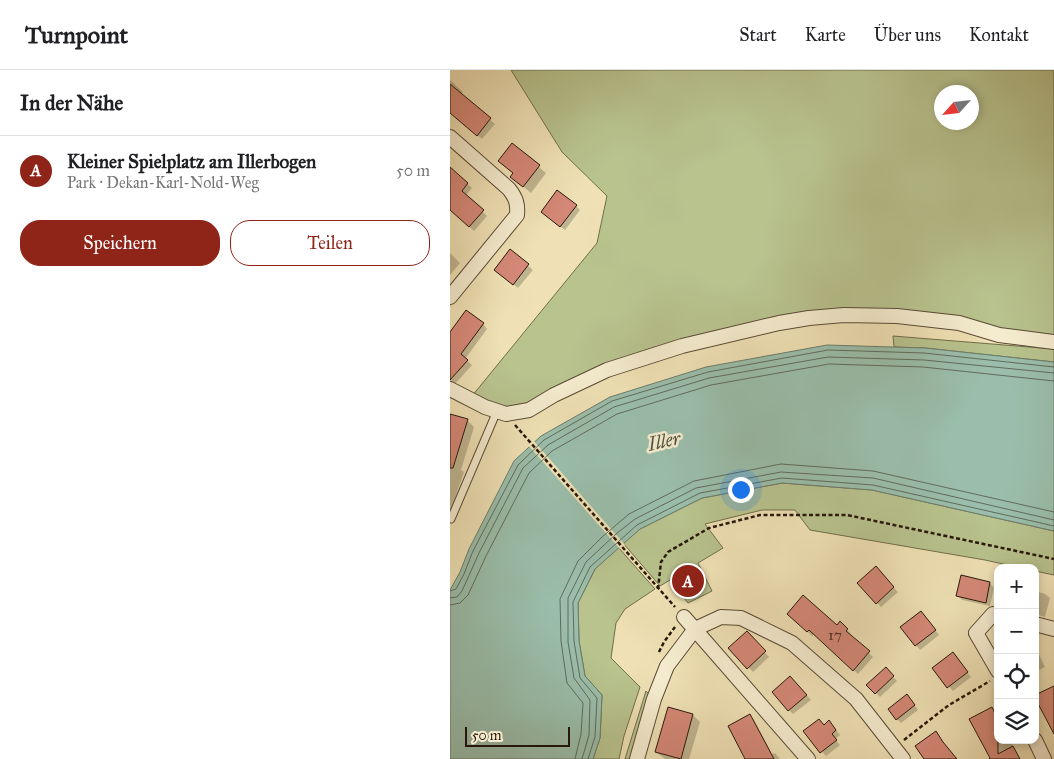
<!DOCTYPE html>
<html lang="de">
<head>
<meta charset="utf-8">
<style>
  :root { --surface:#fff; --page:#f2f2f2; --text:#202124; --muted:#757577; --line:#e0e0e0; --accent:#8f2418 }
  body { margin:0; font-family:"IM FELL Great Primer",serif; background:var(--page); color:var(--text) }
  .controls { position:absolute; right:15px; bottom:15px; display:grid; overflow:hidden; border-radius:10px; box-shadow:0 2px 8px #0003 }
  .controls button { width:45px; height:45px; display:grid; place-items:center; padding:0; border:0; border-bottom:1px solid var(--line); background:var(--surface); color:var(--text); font:25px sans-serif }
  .compass { position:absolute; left:484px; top:15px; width:45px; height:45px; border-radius:50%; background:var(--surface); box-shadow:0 2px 8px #0003; rotate:243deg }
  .scale { position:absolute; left:15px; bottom:12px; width:105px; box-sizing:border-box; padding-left:5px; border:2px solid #28180b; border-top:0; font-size:14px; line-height:18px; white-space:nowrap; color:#28180b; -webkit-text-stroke:4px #f5eccf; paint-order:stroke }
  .you { position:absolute; left:290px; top:419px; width:18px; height:18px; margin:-12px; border:4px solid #fff; border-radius:50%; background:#1a73e8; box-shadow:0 0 0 8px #1a73e833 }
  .badge { display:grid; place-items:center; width:32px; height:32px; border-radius:50%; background:var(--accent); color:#fff; font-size:16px; font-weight:700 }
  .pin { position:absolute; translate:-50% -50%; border:2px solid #fff; box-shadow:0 1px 5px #0006 }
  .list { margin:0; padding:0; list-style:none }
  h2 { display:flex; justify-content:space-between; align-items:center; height:65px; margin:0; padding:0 20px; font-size:21px }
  h2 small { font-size:16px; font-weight:400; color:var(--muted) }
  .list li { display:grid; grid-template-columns:32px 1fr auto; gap:15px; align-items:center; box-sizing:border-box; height:70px; padding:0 20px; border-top:1px solid var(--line) }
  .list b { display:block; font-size:19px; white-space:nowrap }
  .list p { margin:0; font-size:16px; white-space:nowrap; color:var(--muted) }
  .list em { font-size:16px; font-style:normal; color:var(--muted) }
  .actions { display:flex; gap:10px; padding:15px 20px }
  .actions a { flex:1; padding:11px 0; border:1px solid var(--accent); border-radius:20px; text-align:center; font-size:18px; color:var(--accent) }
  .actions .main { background:var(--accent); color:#fff }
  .icon { flex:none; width:28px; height:28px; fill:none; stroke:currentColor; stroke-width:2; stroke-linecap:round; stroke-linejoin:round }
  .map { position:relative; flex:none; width:604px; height:689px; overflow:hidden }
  header { display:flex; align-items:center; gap:30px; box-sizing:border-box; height:70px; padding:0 25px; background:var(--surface); border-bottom:1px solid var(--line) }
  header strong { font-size:24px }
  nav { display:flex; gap:28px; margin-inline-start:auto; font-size:18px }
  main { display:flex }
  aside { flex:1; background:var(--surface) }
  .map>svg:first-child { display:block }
  .green { fill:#b8c38e; stroke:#706e4c; fill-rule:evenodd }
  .water { fill:#9abeab; stroke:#6c7c6b }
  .pier { fill:#efe1b5 }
  .shadow { fill:#0003 }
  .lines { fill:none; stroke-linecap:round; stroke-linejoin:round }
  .shore { stroke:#616b5b; stroke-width:1 }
  .building { fill:#d58877; stroke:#28180b }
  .lane-casing { stroke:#5a4a36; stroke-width:9 }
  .street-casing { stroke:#5a4a36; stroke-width:16 }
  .path { stroke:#28180b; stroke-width:2.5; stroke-dasharray:4 2.5; stroke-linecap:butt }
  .lane { stroke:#f5eccf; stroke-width:7 }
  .street { stroke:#f5eccf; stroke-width:14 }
  .labels { text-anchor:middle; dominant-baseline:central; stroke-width:5; stroke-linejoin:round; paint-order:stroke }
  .number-label { font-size:15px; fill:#533426 }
  .water-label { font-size:19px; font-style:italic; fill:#505243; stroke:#f5eccf }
</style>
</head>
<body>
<header>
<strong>Turnpoint</strong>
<nav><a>Start</a><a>Karte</a><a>Über uns</a><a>Kontakt</a></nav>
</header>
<main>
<aside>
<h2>In der Nähe<small></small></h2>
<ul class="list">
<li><span class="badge">A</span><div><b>Kleiner Spielplatz am Illerbogen</b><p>Park · Dekan-Karl-Nold-Weg</p></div><em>50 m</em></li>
</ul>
<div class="actions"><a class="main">Speichern</a><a>Teilen</a></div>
</aside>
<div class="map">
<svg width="604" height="689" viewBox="0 0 604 689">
  <rect width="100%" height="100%" fill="#efe1b5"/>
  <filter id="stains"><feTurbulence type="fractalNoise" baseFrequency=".004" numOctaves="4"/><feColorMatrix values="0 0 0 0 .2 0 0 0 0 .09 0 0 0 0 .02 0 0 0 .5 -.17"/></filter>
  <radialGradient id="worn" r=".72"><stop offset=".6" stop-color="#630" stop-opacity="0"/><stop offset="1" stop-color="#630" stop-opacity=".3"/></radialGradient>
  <!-- green -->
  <g class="green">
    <path d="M61,0H604V269L446,242L234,272L82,333L58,338L22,326L147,173L157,126L112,82ZM492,22H522V52H492Z"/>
    <polygon points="443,266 604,279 604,292 475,278 444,277"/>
    <polygon points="332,413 422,420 604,461 604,505 585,501 585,498 571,498 535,490 360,460 345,440 312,440 255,454 273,478 248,493 262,521 238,533 220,510 210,516 173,473 190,459 252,428"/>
    <polygon points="168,477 205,519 175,539 166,553 161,588 190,617 174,666 169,689 143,689 150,668 152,625 135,606 129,571 128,533 145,499"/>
    <polygon points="196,621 201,626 183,689 175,689"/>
  </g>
  <!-- water -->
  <polygon class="water" points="377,275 475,278 604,292 604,461 422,420 332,413 252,428 190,459 145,499 128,533 129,571 135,606 152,625 150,668 143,689 0,689 0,520 10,502 19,479 64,391 91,366 160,327 256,297"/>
  <!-- pier -->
  <polygon class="pier" points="83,370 175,475 170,479 78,375"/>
  <!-- shadow -->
  <g class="shadow">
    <polygon points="0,10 13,22 11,25 45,54 32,69 0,42"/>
    <polygon points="62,75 96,103 81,123 69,113 64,104"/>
    <polygon points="0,98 22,118 15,126 37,146 24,161 0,139"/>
    <polygon points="126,136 130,140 115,160 97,146"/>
    <polygon points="61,181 83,200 68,218 50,204"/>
    <polygon points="0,183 10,193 0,205"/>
    <polygon points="33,254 37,259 15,289 22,295 5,314 0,315 0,264"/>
    <polygon points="0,345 17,350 24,357 11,400 14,402 0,442"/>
    <polygon points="425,498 448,522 431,537 409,513"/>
    <polygon points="540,513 544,518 540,536 512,530 507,525"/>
    <polygon points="585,521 595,524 600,528 595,547 585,544"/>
    <polygon points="475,547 489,565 470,580 466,575"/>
    <polygon points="343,548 387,557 390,553 401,564 400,566 423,587 408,604 365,563 362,566"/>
    <polygon points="297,563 319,587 303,602 280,578"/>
    <polygon points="585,576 595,597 585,602"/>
    <polygon points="507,588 521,607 503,621 484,598"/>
    <polygon points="436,599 447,611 430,627 418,615"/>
    <polygon points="345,612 361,630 343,644 339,640"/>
    <polygon points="461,630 468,640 451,653 447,649"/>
    <polygon points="218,638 243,645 250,652 239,689 215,689 206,682"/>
    <polygon points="541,639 548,647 548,670 560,670 570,689 542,689"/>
    <polygon points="300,646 304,650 322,684 325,683 330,689 298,689"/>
    <polygon points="374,656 383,656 390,665 385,669 390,675 376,686 355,662"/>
  </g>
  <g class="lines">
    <!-- shore -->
    <g class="shore">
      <polyline points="0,521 6,519 14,504 23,481 68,395 94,370 162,331 258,302 378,280 474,283 604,297"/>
      <polyline points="0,528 7,527 12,521 29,483 73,398 98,375 164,337 259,308 378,287 474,290 604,303"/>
      <polyline points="0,535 10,533 18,525 36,486 79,403 102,381 167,344 261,315 379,294 473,297 604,311"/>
      <polyline points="125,689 131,664 133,633 117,613 111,571 110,529 128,491 152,467 179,444 244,411 331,394 423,401 604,442"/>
      <polyline points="132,689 139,665 140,630 124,608 118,572 118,528 136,492 166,464 185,449 246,418 331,402 423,408 604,450"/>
      <polyline points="138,689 145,667 147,628 130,608 124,571 123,532 140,497 187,455 250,423 332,408 423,415 604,456"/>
    </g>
  </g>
  <!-- building -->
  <g class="building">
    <polygon points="0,14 41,48 27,66 0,43"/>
    <polygon points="62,73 90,95 73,117 60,107 63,103 48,91"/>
    <polygon points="0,97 18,113 12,121 34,140 19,157 0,140"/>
    <polygon points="107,120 127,135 110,157 91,142"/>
    <polygon points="60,179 79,194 63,215 44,200"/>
    <polygon points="16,240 34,253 11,284 18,290 0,310 0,262"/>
    <polygon points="0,344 18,349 3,398 0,398"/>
    <polygon points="426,496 444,517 426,534 407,513"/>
    <polygon points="511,505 540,512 536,533 506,526"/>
    <polygon points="353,525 387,555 390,551 398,559 396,561 420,581 403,601 359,560 357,562 337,544"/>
    <polygon points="471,541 486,560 465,576 450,557"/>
    <polygon points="297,561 316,581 297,599 278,578"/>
    <polygon points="503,582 518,602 497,618 482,598"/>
    <polygon points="436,597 444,606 425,624 416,615"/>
    <polygon points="340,606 357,625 338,641 322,622"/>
    <polygon points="604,616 604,664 585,628 585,625"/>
    <polygon points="457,624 465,635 446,650 438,639"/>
    <polygon points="218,637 243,644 231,689 205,682"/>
    <polygon points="542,637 548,649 548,684 563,676 570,689 539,689 540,688 519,649"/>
    <polygon points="300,644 324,689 295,689 278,656"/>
    <polygon points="369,649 374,655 379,650 386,660 382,664 387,670 370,683 353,661"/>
    <polygon points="486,661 493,672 507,689 474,689 465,676"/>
  </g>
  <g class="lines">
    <!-- lane casing -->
    <g class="lane-casing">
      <polyline id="lane" points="1,449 47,341"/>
    </g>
    <!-- street casing -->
    <g class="street-casing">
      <g id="street">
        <path d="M0,67L59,119C66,128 68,134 67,145L0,227"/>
        <polyline points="0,319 35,337 56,344 79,340 104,325 157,300 232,276 329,253 359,248 394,245 447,246 509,253 549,265 604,272"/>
        <polyline points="548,545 543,544 526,563 548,601"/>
        <polyline points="234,547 358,689"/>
        <polyline points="585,554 604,559"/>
        <polyline points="585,670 594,689"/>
        <polyline points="187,689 204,629 217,596 245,559 271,547 291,548 342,573 406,629 453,689"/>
      </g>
    </g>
    <!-- path -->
    <g class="path">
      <polyline points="65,355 225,537"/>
      <polyline points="208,519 211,492 218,482 259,458 310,445 397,445 604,489"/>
      <polyline points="209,582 214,572 225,557"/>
      <polyline points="454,670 499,635 540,611"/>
    </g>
    <!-- lane -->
    <use href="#lane" class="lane"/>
    <!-- street -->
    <use href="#street" class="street"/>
  </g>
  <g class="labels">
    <!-- number labels -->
    <g class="number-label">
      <text x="385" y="565">17</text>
    </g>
    <!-- water labels -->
    <g class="water-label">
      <text transform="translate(214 371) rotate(-13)">Iller</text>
    </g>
  </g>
  <rect width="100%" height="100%" filter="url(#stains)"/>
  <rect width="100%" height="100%" fill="url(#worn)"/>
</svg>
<div class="controls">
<button>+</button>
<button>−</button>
<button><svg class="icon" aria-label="locate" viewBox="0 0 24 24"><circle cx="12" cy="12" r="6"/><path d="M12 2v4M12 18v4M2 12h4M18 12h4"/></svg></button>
<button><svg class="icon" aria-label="layers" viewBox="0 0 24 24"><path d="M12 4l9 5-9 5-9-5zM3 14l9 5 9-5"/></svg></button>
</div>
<svg class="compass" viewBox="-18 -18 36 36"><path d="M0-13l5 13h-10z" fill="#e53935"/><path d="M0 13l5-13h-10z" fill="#757577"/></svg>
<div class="scale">50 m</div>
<div class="you"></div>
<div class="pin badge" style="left:238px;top:511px">A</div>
</div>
</main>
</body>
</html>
